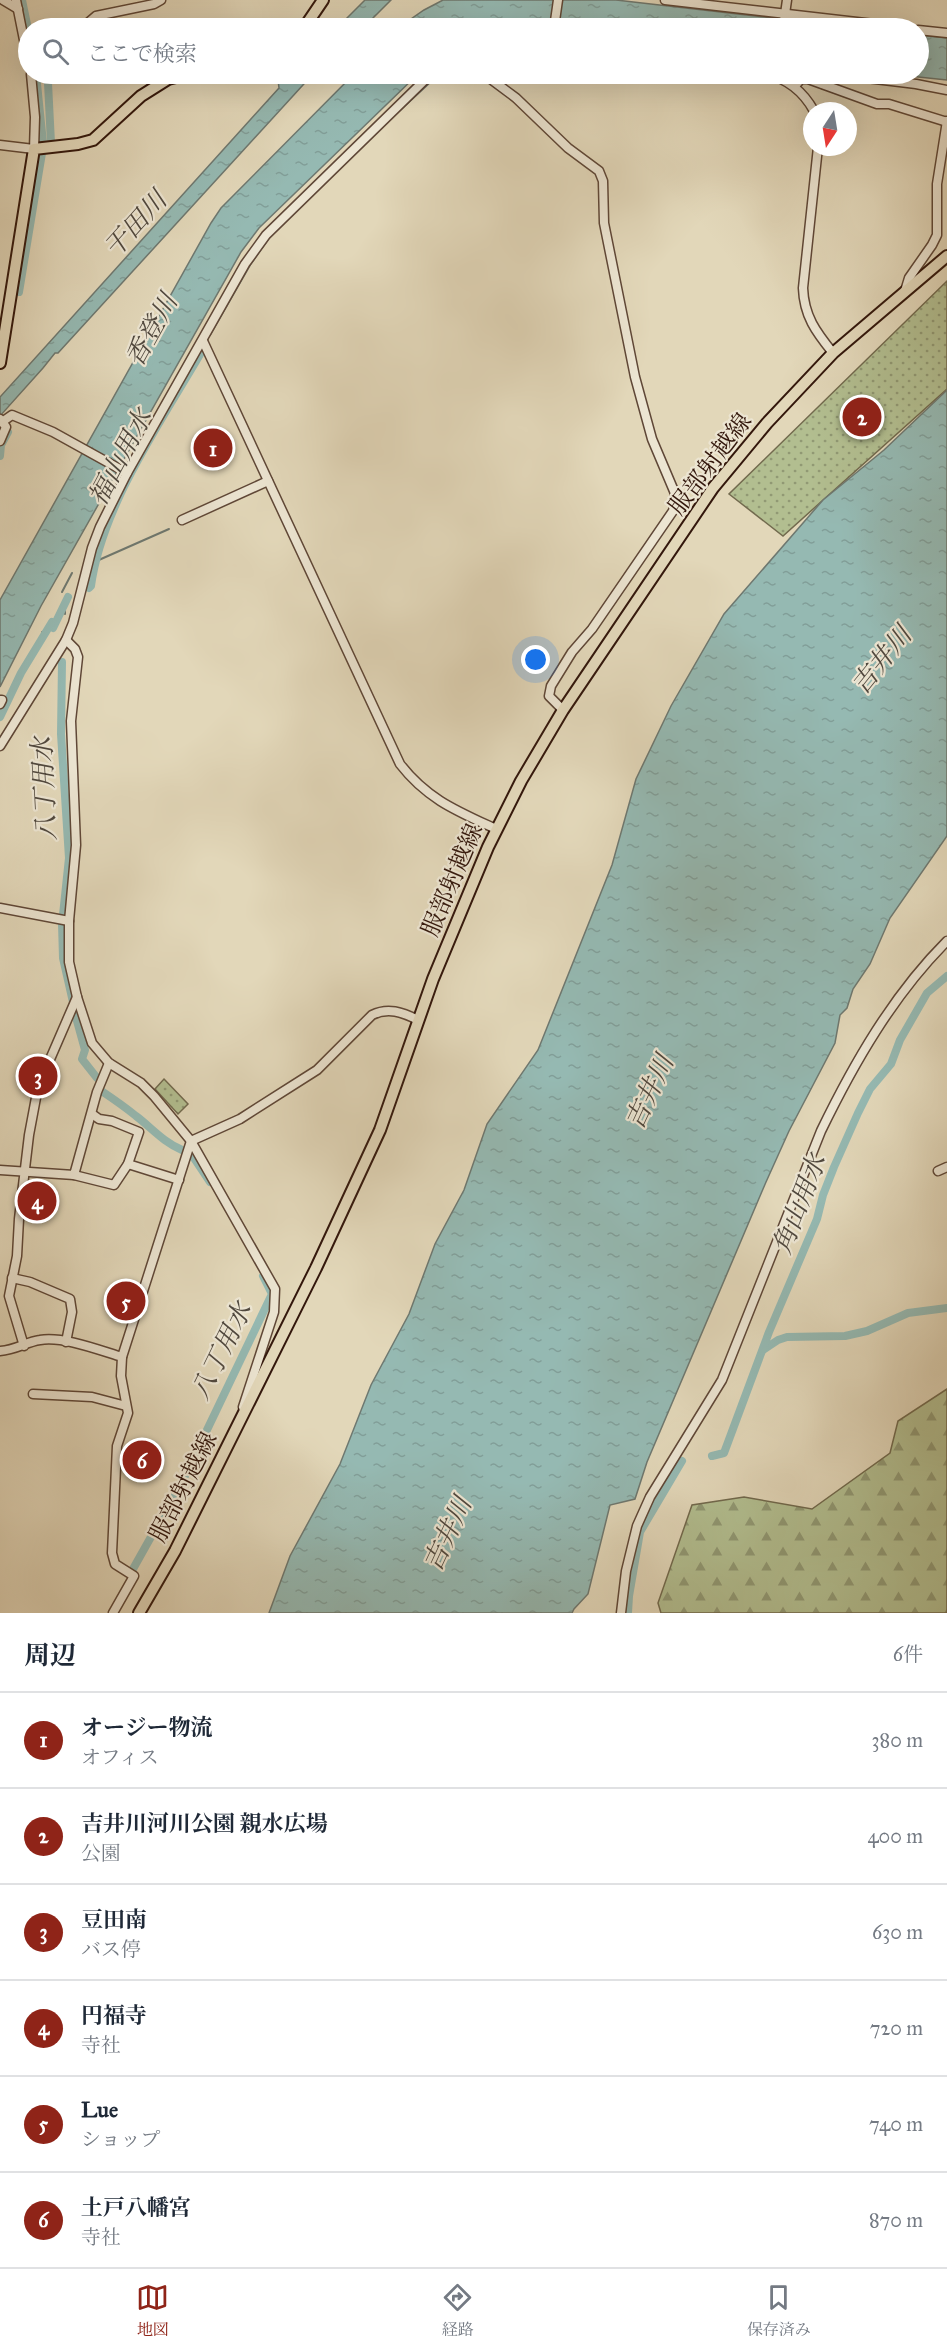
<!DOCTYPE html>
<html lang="ja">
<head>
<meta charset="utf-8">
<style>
  :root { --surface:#fff; --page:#f6f6f7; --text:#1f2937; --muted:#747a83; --line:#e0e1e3; --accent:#8f2418 }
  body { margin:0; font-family:"IM FELL Great Primer","Noto Serif JP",serif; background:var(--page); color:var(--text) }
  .compass { position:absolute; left:803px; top:102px; width:54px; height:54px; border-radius:50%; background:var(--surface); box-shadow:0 6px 24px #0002; rotate:192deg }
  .you { position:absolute; left:536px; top:660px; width:21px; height:21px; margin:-15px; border:4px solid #fff; border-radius:50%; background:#1a73e8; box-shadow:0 0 0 9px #1a73e833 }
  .badge { display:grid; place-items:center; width:39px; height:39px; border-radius:50%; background:var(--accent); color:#fff; font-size:20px; font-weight:700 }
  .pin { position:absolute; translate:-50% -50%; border:3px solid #fff; box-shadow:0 2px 6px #0006 }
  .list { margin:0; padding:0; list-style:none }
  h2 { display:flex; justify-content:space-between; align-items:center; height:78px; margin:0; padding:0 24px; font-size:26px }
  h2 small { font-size:20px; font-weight:400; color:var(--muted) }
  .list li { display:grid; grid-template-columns:39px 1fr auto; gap:18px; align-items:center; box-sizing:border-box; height:96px; padding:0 24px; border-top:2px solid var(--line) }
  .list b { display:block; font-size:22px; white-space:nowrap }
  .list p { margin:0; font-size:20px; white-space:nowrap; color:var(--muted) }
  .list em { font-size:20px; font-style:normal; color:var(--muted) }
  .icon { flex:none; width:33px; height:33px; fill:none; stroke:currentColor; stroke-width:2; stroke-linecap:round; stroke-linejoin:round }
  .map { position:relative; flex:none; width:947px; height:1613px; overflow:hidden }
  .search { position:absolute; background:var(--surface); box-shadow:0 6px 24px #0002; left:18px; right:18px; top:18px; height:66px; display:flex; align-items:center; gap:15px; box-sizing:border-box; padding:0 21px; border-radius:33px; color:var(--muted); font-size:22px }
  .sheet { height:654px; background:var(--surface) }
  nav { display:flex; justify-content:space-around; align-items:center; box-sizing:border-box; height:84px; border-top:2px solid var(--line); background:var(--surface); font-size:16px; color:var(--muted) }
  nav a { display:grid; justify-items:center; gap:3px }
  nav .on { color:var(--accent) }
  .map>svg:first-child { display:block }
  .forest { fill:url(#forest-firs); stroke:#726a4e; stroke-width:1.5 }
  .park { fill:url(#park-dots); stroke:#726a4e; stroke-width:1.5 }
  .water { fill:url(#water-ripples); stroke:#6e7870; stroke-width:1.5 }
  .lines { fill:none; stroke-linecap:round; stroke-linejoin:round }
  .stream { stroke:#6e7870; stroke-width:2 }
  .canal { stroke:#95b9b2; stroke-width:8 }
  .minor-casing { stroke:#5f4737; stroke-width:11 }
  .major-casing { stroke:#33170c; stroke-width:14 }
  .minor { stroke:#ece5d2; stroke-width:8 }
  .major { stroke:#e2d7b9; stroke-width:10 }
  .labels { text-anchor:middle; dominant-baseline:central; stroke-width:4.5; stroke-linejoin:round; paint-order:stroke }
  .street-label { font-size:24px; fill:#33170c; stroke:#ece5d2 }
  .water-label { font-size:26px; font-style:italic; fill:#50483e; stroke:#ece5d2 }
</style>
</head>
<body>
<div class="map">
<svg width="947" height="1613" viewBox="0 0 947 1613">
  <defs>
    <pattern id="forest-firs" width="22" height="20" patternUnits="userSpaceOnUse" patternTransform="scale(1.5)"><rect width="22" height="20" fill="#b2be90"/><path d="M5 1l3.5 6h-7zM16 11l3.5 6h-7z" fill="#919974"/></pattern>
    <pattern id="park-dots" width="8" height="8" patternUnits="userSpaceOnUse" patternTransform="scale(1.5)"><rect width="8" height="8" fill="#b2be90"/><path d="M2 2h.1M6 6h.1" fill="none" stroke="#919974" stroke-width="1.8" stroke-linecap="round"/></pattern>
    <pattern id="water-ripples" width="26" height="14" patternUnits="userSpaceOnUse" patternTransform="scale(1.5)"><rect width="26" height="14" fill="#95b9b2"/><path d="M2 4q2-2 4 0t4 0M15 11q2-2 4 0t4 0" fill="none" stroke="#819e98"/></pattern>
  </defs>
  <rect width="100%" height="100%" fill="#e2d7b9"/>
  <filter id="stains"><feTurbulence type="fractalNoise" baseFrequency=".00333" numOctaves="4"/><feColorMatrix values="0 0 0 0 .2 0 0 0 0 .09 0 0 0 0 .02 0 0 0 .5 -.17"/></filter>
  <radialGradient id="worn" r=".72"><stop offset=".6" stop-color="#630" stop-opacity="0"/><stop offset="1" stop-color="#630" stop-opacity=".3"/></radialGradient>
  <!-- forest -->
  <polygon class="forest" points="947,1389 947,1613 661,1613 658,1603 692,1505 744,1497 812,1509 890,1453 898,1421"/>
  <!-- park -->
  <g class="park">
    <polygon points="947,281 947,389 783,536 729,494"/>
    <polygon points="164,1079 188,1104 178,1114 155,1089"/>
  </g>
  <!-- water -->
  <g class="water">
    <polygon points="365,0 391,0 363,28 337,28"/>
    <polygon points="443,0 616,0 860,28 398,28 424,10"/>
    <polygon points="919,35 947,38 947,80 890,74 918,74"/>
    <polygon points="293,74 313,74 58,353 55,353 43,368 0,416 0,397 279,88 278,80 288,78"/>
    <polygon points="354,74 418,74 259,228 241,252 41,606 0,687 0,600 211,223 221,208"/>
    <polygon points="947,390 947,836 890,918 870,964 853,989 847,1008 840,1015 835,1043 789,1131 766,1182 647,1462 635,1499 610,1505 588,1594 574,1609 572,1613 269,1613 290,1556 340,1464 371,1385 409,1314 435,1244 464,1190 487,1124 538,1050 612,865 636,779 671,706 724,614 823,500 884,450"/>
  </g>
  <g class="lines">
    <!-- stream -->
    <g class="stream">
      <polyline points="384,125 439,74"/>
      <polyline points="210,335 250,265 271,235"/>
      <polyline points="92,563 169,529"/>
      <polyline points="62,592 72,573"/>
      <polyline points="65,608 65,614"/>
      <polyline points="42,632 46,634"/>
    </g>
    <!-- canal -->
    <g class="canal">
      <polyline points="22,0 28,29"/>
      <polyline points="36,74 43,143"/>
      <polyline points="51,143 48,83 51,74"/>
      <polyline points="19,292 42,153"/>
      <polyline points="0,456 1,445 8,432"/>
      <path d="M89,588L91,586C102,505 161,422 202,351"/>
      <polyline points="53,628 68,597"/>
      <polyline points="62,662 61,734 69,858 63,915"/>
      <polyline points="0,717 21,673 52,622"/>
      <polyline points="62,924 63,958 73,1002"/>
      <polyline points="74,1010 85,1050 82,1059 97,1078"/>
      <path d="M100,1090C112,1098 125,1107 136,1116C153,1129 162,1141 182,1150"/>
      <polyline points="192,1155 210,1182"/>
      <polyline points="763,1350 778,1340 787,1337 845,1336 867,1331 908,1313 947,1308"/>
      <polyline points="712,1456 724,1453 769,1332 817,1219 823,1195 834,1167 858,1113 870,1089 891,1064 900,1040 927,993 947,976"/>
      <polyline points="133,1569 184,1478 272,1294 263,1276"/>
      <polyline points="628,1613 629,1596 640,1532 682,1461"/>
    </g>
    <!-- minor casing -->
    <g class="minor-casing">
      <g id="minor">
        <polyline points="3,0 18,9"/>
        <polyline points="16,0 28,60"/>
        <polyline points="665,0 909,28"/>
        <polyline points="82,28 96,16 154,4 161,0"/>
        <polyline points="554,28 558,0"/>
        <polyline points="783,28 787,0"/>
        <polyline points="918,30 947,33"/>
        <polyline points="484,74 516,98 568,148 599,171 603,181 604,223 635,377 652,439 674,491 676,498 673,511 592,629 572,652 551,686 549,696 563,710"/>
        <path d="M766,74C788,79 803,91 814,111"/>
        <polyline points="834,74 916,84 947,90"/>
        <polyline points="823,84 825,74"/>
        <polyline points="795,86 801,79 808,79 877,104 889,104 947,122"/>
        <polyline points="0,145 34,149 35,117 31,74"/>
        <path d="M818,147L803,288C804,316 816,332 833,353"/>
        <polyline points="905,291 909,278 932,245 937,235 937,184 947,121"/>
        <path d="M203,341L400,764C427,799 457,811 496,829"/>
        <polyline points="0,419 6,427 0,441"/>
        <polyline points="2,422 12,415 53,432 127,473"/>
        <polyline points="182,520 268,481"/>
        <polyline points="66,640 75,649 78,657 71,721 76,845 69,921 69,962 77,997 92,1043 109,1063 141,1083 154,1096 191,1141 275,1289 274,1312 243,1407"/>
        <polyline points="0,700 2,700 0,704"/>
        <polyline points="0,746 66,640 73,623 92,548 100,527 127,473 245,264 266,235 431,74"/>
        <polyline points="0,908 69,921"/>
        <polyline points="128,1164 179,1180"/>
        <polyline points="0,1170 74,1175 97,1092 109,1063"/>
        <polyline points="938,1171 947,1167"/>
        <polyline points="74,1175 114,1185 128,1164 139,1132 112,1121 99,1119 92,1114"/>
        <polyline points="12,1278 30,1282 70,1299 72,1312 66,1342"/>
        <polyline points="24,1346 9,1296 17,1256 19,1219 29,1135 38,1087 77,997"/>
        <path d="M0,1351C16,1350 26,1342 40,1340C63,1336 99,1350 122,1357"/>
        <polyline points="33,1394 92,1397 126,1406"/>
        <path d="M113,1613L134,1576L115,1564L112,1553L117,1446L128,1413L121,1376L122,1357L191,1141L240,1119L317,1070L372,1015C388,1007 402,1012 418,1020"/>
        <path d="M621,1613L626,1571L637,1526L650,1497L722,1380L821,1131C854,1063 893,995 947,941"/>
      </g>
    </g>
    <!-- major casing -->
    <g class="major-casing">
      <g id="major">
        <polyline points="304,28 323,0"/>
        <polyline points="0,363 34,149 78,144 93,140 141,96 168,79 188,74"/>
        <polyline points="139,1613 175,1551 316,1268 380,1130 433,979 488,847 521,781 563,710 713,488 767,423 833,353 947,256"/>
      </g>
    </g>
    <!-- minor -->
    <use href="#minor" class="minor"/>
    <!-- major -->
    <use href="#major" class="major"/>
  </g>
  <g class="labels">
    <!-- street labels -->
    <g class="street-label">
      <text transform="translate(710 464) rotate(-53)">服部射越線</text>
      <text transform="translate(452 880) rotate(-67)">服部射越線</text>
      <text transform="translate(183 1487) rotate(-63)">服部射越線</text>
    </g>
    <!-- water labels -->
    <g class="water-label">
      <text transform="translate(135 224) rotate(-48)">干田川</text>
      <text transform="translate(151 330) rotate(-61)">香登川</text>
      <text transform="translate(120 457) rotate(-62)">福山用水</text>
      <text transform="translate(881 660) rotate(-51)">吉井川</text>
      <text transform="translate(44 789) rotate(-93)">八丁用水</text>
      <text transform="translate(649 1092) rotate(-65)">吉井川</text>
      <text transform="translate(799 1204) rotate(-69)">角山用水</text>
      <text transform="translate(221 1351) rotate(-64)">八丁用水</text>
      <text transform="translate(447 1534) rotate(-65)">吉井川</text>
    </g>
  </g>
  <rect width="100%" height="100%" filter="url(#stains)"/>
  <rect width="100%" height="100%" fill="url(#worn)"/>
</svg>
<svg class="compass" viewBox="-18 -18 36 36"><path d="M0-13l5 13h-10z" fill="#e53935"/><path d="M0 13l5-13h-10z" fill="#747a83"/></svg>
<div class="you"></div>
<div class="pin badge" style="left:213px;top:448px">1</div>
<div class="pin badge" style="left:862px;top:417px">2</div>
<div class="pin badge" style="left:38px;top:1076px">3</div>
<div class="pin badge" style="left:37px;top:1201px">4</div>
<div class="pin badge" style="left:126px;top:1301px">5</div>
<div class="pin badge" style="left:142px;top:1460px">6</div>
<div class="search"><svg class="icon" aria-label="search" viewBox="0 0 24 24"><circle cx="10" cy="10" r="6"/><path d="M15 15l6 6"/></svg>ここで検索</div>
</div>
<section class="sheet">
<h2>周辺<small>6件</small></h2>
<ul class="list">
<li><span class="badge">1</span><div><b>オージー物流</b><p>オフィス</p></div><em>380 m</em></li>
<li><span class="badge">2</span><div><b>吉井川河川公園 親水広場</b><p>公園</p></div><em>400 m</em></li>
<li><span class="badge">3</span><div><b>豆田南</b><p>バス停</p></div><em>630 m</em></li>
<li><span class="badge">4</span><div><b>円福寺</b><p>寺社</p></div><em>720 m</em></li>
<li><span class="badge">5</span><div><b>Lue</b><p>ショップ</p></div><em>740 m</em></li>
<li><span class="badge">6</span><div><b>土戸八幡宮</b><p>寺社</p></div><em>870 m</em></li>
</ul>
</section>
<nav>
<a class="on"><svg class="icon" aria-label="map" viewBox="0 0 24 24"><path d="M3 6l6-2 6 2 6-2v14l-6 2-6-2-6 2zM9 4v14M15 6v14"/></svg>地図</a>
<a><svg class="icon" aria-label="directions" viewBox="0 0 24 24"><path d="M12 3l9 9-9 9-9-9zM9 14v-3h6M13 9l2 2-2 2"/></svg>経路</a>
<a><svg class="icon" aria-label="saved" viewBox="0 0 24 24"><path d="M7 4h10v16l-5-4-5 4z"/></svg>保存済み</a>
</nav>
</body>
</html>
